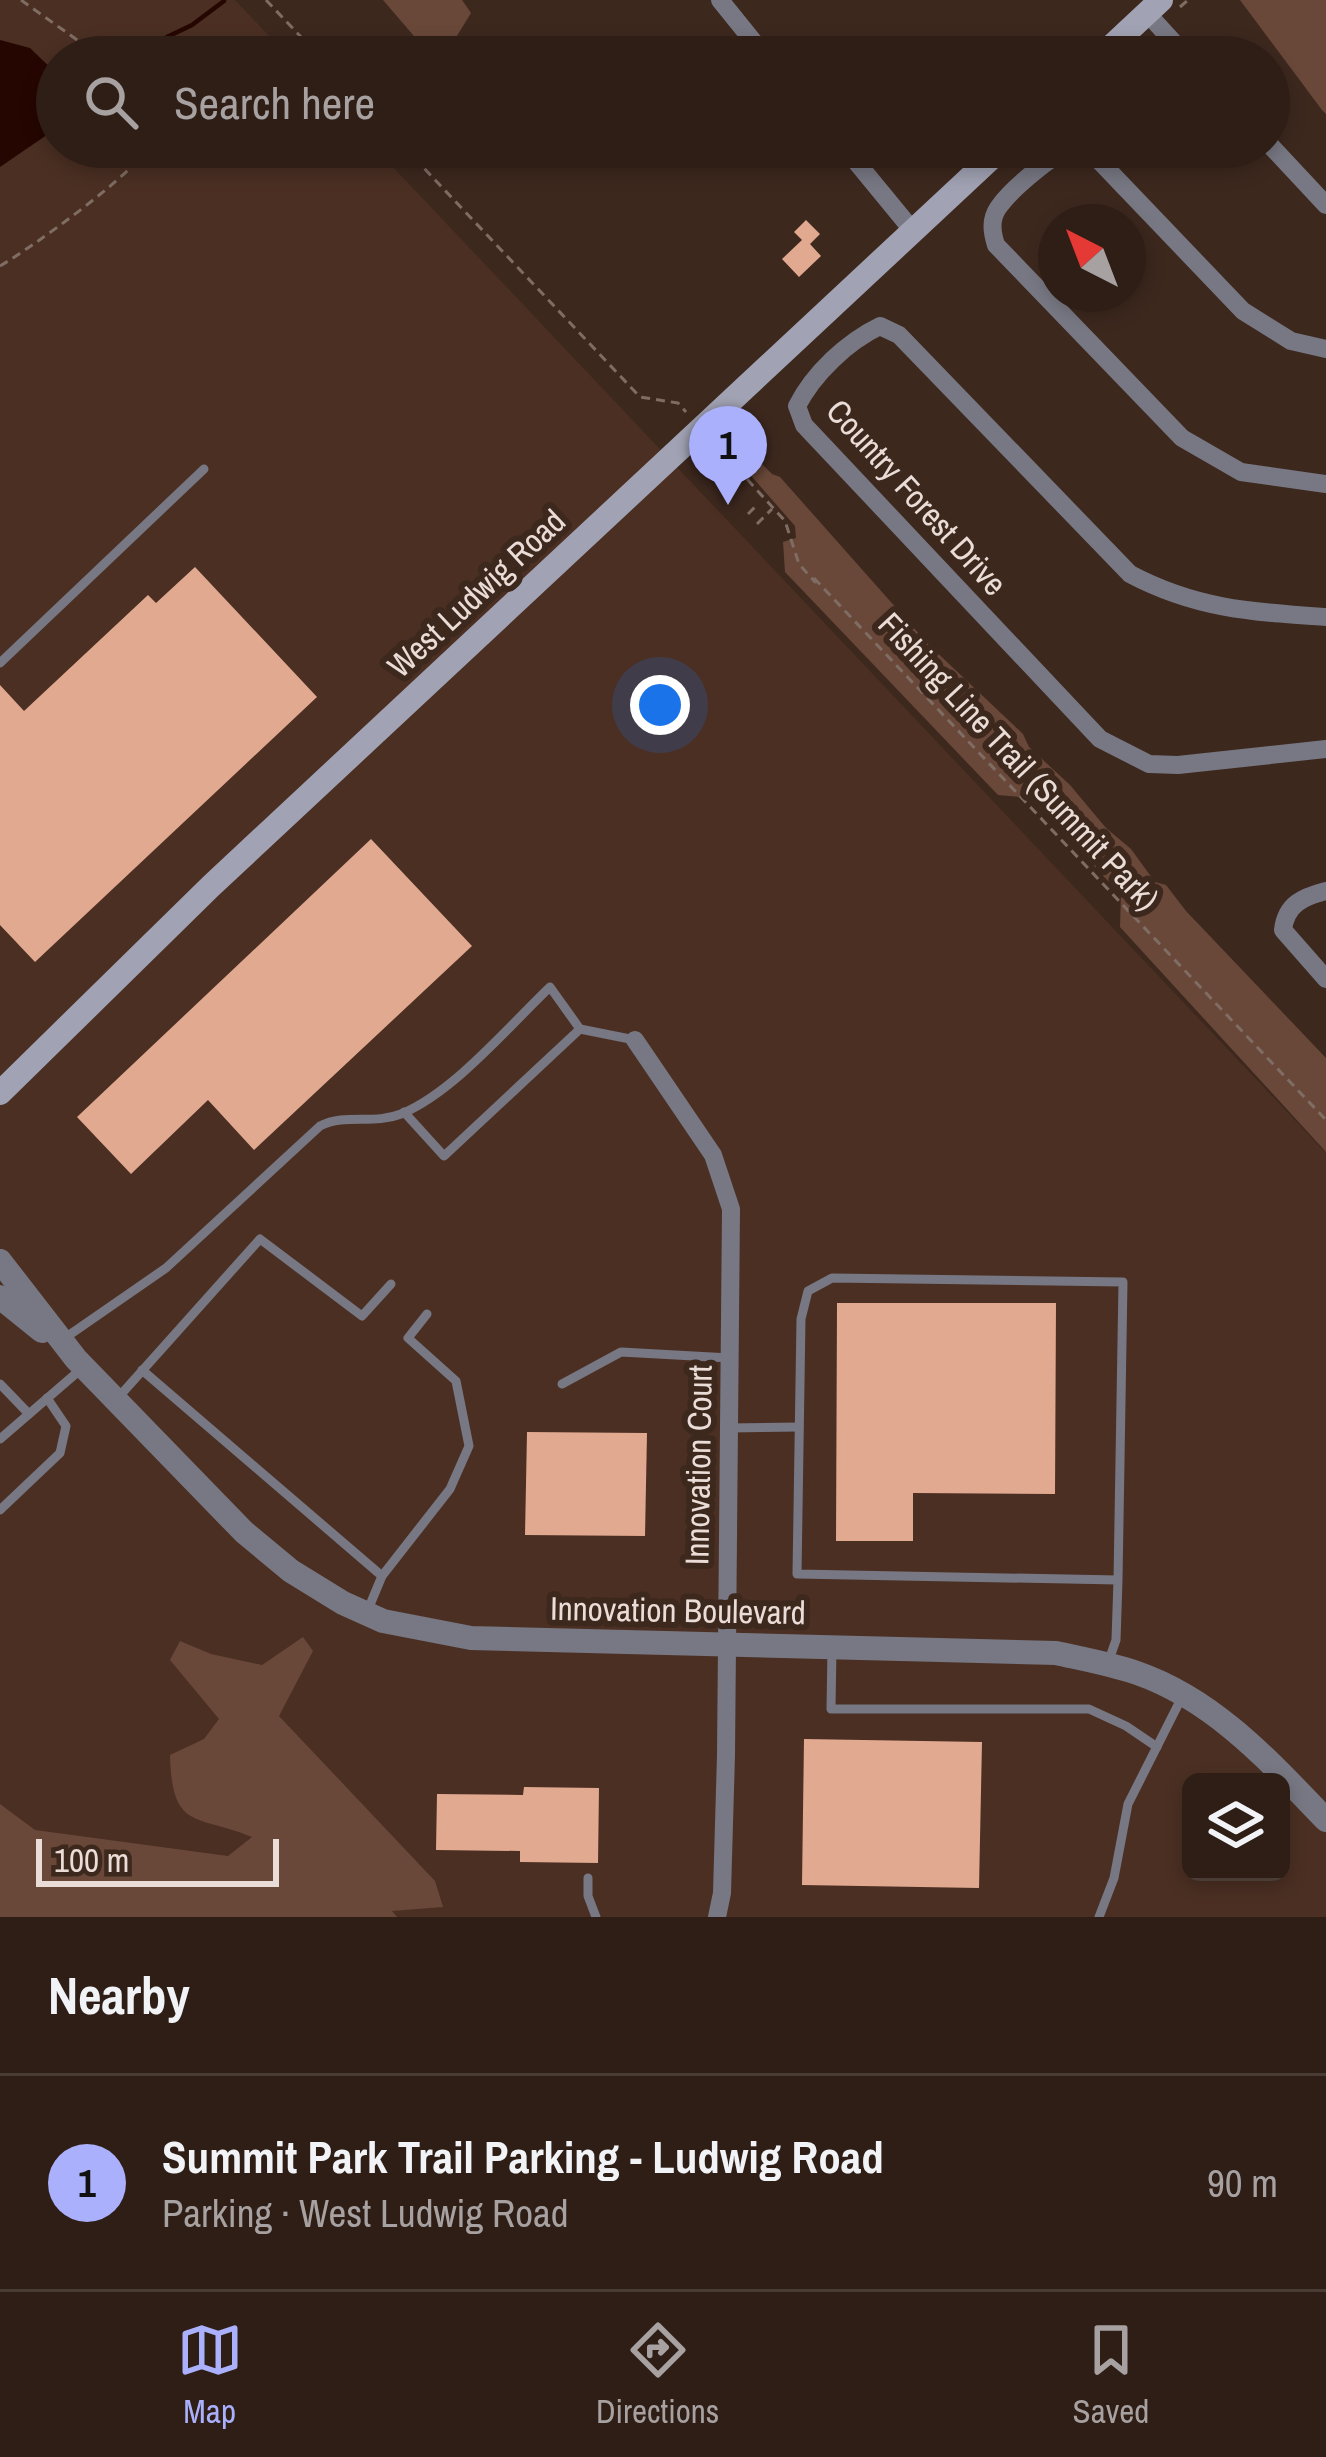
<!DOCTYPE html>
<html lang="en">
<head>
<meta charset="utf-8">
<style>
  :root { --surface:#2e1e16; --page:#3a2b23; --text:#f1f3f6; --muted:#a7a2a1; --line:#493c35; --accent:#aab0fc }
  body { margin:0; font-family:"Archivo Narrow",sans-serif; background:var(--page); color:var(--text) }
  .controls { position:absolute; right:36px; bottom:36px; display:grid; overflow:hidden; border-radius:18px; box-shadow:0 6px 18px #0003 }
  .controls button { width:108px; height:108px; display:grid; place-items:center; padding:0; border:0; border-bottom:3px solid var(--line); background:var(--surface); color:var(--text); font:60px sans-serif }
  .compass { position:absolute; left:1038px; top:204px; width:108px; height:108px; border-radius:50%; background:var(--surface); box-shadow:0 6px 18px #0003; rotate:318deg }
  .scale { position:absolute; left:36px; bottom:30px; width:243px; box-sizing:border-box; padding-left:12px; border:6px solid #eadcd6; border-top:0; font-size:33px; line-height:42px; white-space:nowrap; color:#eadcd6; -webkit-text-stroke:9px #3d281e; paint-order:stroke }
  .you { position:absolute; left:660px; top:705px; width:42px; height:42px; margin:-30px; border:9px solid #fff; border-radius:50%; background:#1a73e8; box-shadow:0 0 0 18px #1a73e833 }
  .badge { display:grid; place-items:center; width:78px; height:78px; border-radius:50%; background:var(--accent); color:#111; font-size:39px; font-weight:700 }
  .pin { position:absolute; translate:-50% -99px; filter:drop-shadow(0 3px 6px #0008) }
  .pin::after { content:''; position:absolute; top:63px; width:42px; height:36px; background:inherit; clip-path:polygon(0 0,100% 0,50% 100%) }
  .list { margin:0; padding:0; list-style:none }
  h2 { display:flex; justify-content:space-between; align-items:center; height:156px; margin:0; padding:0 48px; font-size:51px }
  h2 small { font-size:39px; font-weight:400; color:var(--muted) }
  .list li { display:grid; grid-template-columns:78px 1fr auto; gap:36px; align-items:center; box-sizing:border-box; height:216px; padding:0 48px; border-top:3px solid var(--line) }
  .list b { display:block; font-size:45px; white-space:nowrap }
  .list p { margin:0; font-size:39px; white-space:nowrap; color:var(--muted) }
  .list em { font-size:39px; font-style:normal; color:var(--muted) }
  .icon { flex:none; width:66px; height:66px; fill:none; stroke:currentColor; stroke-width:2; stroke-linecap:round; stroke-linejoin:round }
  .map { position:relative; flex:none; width:1326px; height:1917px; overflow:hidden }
  .search { position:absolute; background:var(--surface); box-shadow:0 6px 18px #0003; left:36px; right:36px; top:36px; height:132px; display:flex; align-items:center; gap:30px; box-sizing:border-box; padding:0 42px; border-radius:66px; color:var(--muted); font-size:45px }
  .sheet { height:372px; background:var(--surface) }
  nav { display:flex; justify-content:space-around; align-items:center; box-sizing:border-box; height:168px; border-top:3px solid var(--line); background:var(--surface); font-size:33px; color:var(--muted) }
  nav a { display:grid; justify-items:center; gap:6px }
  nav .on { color:var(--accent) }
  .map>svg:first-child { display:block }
  .built { fill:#4b2f23; fill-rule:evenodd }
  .green { fill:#694839 }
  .water { fill:#260600 }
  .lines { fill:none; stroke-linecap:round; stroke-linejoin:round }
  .stream { stroke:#260600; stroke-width:4.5 }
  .building { fill:#e1a990 }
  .path { stroke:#7f6d64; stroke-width:3; stroke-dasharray:9 6; stroke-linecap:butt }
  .service { stroke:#777883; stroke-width:9 }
  .minor { stroke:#777883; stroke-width:18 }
  .tertiary { stroke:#777883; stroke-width:24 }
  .secondary { stroke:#a1a3b4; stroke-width:24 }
  .labels { text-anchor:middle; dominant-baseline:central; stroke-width:12; stroke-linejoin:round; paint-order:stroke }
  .street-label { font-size:33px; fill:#eadcd6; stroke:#3d281e }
</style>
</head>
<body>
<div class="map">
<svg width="1326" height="1917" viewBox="0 0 1326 1917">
  <rect width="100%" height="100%" fill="#3d281e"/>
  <!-- built -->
  <path class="built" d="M0,0H235L289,57H57V147H374L1326,1153V1917H0ZM1191,1782H1281V1872H1191Z"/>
  <!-- green -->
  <g class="green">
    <polygon points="383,0 462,0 471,13 444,57 432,57"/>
    <polygon points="1240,0 1326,0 1326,114 1322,110"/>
    <polygon points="735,437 772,474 780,477 929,645 1023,734 1029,747 1070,785 1106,828 1131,849 1155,882 1166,885 1186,911 1326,1058 1326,1152 1120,927 1121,895 1031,798 998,795 785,572 783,542 796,538 795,526 725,446"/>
    <path d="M303,1637L313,1651L279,1716L435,1881L443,1907L392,1911L397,1917H0V1804L35,1830L228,1856L252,1837C197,1814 172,1832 170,1755L204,1739L219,1719L170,1660L180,1641L211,1654L262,1665Z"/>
  </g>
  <!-- water -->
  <polygon class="water" points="0,40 30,48 57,74 57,128 0,167"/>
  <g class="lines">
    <!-- stream -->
    <polyline class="stream" points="167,37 192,25 224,1"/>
  </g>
  <!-- building -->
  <g class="building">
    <polygon points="806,220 820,234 810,244 821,256 799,277 782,259 802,240 794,232"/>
    <polygon points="195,567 317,697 35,962 0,925 0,685 24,711 148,595 156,603"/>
    <polygon points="371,839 472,946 254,1150 208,1100 131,1174 77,1117"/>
    <polygon points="837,1303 1056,1303 1055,1494 913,1493 913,1541 836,1541"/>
    <polygon points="527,1432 647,1433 645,1536 525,1535"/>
    <polygon points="804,1739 982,1742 979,1888 802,1885"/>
    <polygon points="524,1787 599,1788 598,1863 520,1862 520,1851 436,1850 437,1794 523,1795"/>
  </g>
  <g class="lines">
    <!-- path -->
    <g class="path">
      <polyline points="21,0 101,57"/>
      <polyline points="266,0 320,57"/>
      <polyline points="1180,7 1188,0"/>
      <polyline points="404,147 640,397 678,403 686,412"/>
      <path d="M0,266C31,248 133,175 148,147"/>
      <polyline points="717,446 785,521 799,564 815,582 812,576 1326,1120"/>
      <polyline points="705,456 715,470 711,474"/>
      <polyline points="748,514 758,504"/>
      <polyline points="757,524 772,509"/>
    </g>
    <!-- service -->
    <g class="service">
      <polyline points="0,663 204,469"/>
      <polyline points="404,1112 444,1156 580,1029 635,1040"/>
      <path d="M62,1340L166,1268L320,1126C346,1113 373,1125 401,1114C454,1092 508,1027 550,987L580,1029"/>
      <polyline points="142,1370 382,1576 367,1612"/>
      <polyline points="0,1384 29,1414"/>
      <polyline points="562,1384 621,1352 730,1358"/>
      <polyline points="116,1400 260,1239 362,1316 391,1284"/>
      <polyline points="729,1428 799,1427"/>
      <polyline points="0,1439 80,1370"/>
      <polyline points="0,1510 60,1453 66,1426 47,1398"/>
      <polyline points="382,1576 450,1489 469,1446 456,1381 408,1338 427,1314"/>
      <polyline points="832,1649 831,1709 1089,1709 1126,1726 1157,1747"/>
      <polyline points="1109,1660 1116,1640 1118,1580 1123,1282 832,1278 808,1291 801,1319 797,1574 1118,1580"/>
      <polyline points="588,1878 588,1896 596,1917"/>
      <polyline points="1099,1917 1114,1878 1128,1804 1181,1699"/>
    </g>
    <!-- minor -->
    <g class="minor">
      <polyline points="720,0 766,57"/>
      <polyline points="1147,13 1187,57"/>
      <polyline points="1269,144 1326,205"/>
      <polyline points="844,147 913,231"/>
      <path d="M1073,147C1053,154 1011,189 998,208C990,220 992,232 996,245L1182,438L1241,472L1326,484"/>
      <polyline points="1076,147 1089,150 1243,311 1291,341 1326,349"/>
      <path d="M1326,617C1252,612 1196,609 1130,574L899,335L880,326C847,342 814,373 797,406L804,425L1100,739L1149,764L1178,765L1326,749"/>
      <path d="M1326,891C1303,897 1286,904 1283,930L1326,979"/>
      <polyline points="635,1040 713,1155 731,1209 726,1755 722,1893 717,1917"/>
    </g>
    <!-- tertiary -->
    <g class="tertiary">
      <path d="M0,1261L76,1359L244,1532L291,1571L343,1603L383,1621L471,1638L1056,1653C1083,1659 1111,1664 1137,1673C1215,1700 1271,1763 1326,1820"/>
      <polyline points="0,1297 42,1331"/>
    </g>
    <!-- secondary -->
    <g class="secondary">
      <polyline points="1100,57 1161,0"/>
      <polyline points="0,1093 211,886 1003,147"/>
    </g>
  </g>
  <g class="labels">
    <!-- street labels -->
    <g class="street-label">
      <text transform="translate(917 497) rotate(48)">Country Forest Drive</text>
      <text transform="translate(476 593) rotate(-43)">West Ludwig Road</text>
      <text transform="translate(1019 761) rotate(47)">Fishing Line Trail (Summit Park)</text>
      <text transform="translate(698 1465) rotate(-89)">Innovation Court</text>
      <text transform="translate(678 1610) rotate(1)">Innovation Boulevard</text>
    </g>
  </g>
</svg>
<div class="controls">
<button><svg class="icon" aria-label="layers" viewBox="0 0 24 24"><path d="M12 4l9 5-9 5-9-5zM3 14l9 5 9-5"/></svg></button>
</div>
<svg class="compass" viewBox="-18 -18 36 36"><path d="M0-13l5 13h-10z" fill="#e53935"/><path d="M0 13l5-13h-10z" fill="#a7a2a1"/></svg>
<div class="scale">100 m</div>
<div class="you"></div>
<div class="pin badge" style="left:728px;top:505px">1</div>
<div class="search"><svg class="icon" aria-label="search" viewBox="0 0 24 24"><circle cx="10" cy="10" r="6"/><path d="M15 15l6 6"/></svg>Search here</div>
</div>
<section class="sheet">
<h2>Nearby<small></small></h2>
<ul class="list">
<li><span class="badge">1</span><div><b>Summit Park Trail Parking - Ludwig Road</b><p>Parking · West Ludwig Road</p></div><em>90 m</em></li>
</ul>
</section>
<nav>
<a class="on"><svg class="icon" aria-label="map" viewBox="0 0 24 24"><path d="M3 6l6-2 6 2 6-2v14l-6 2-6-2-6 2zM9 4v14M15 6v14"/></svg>Map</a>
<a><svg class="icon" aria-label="directions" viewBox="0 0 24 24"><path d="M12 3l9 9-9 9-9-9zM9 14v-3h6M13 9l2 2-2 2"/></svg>Directions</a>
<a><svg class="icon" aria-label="saved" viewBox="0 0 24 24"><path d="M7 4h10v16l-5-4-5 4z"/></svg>Saved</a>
</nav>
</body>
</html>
